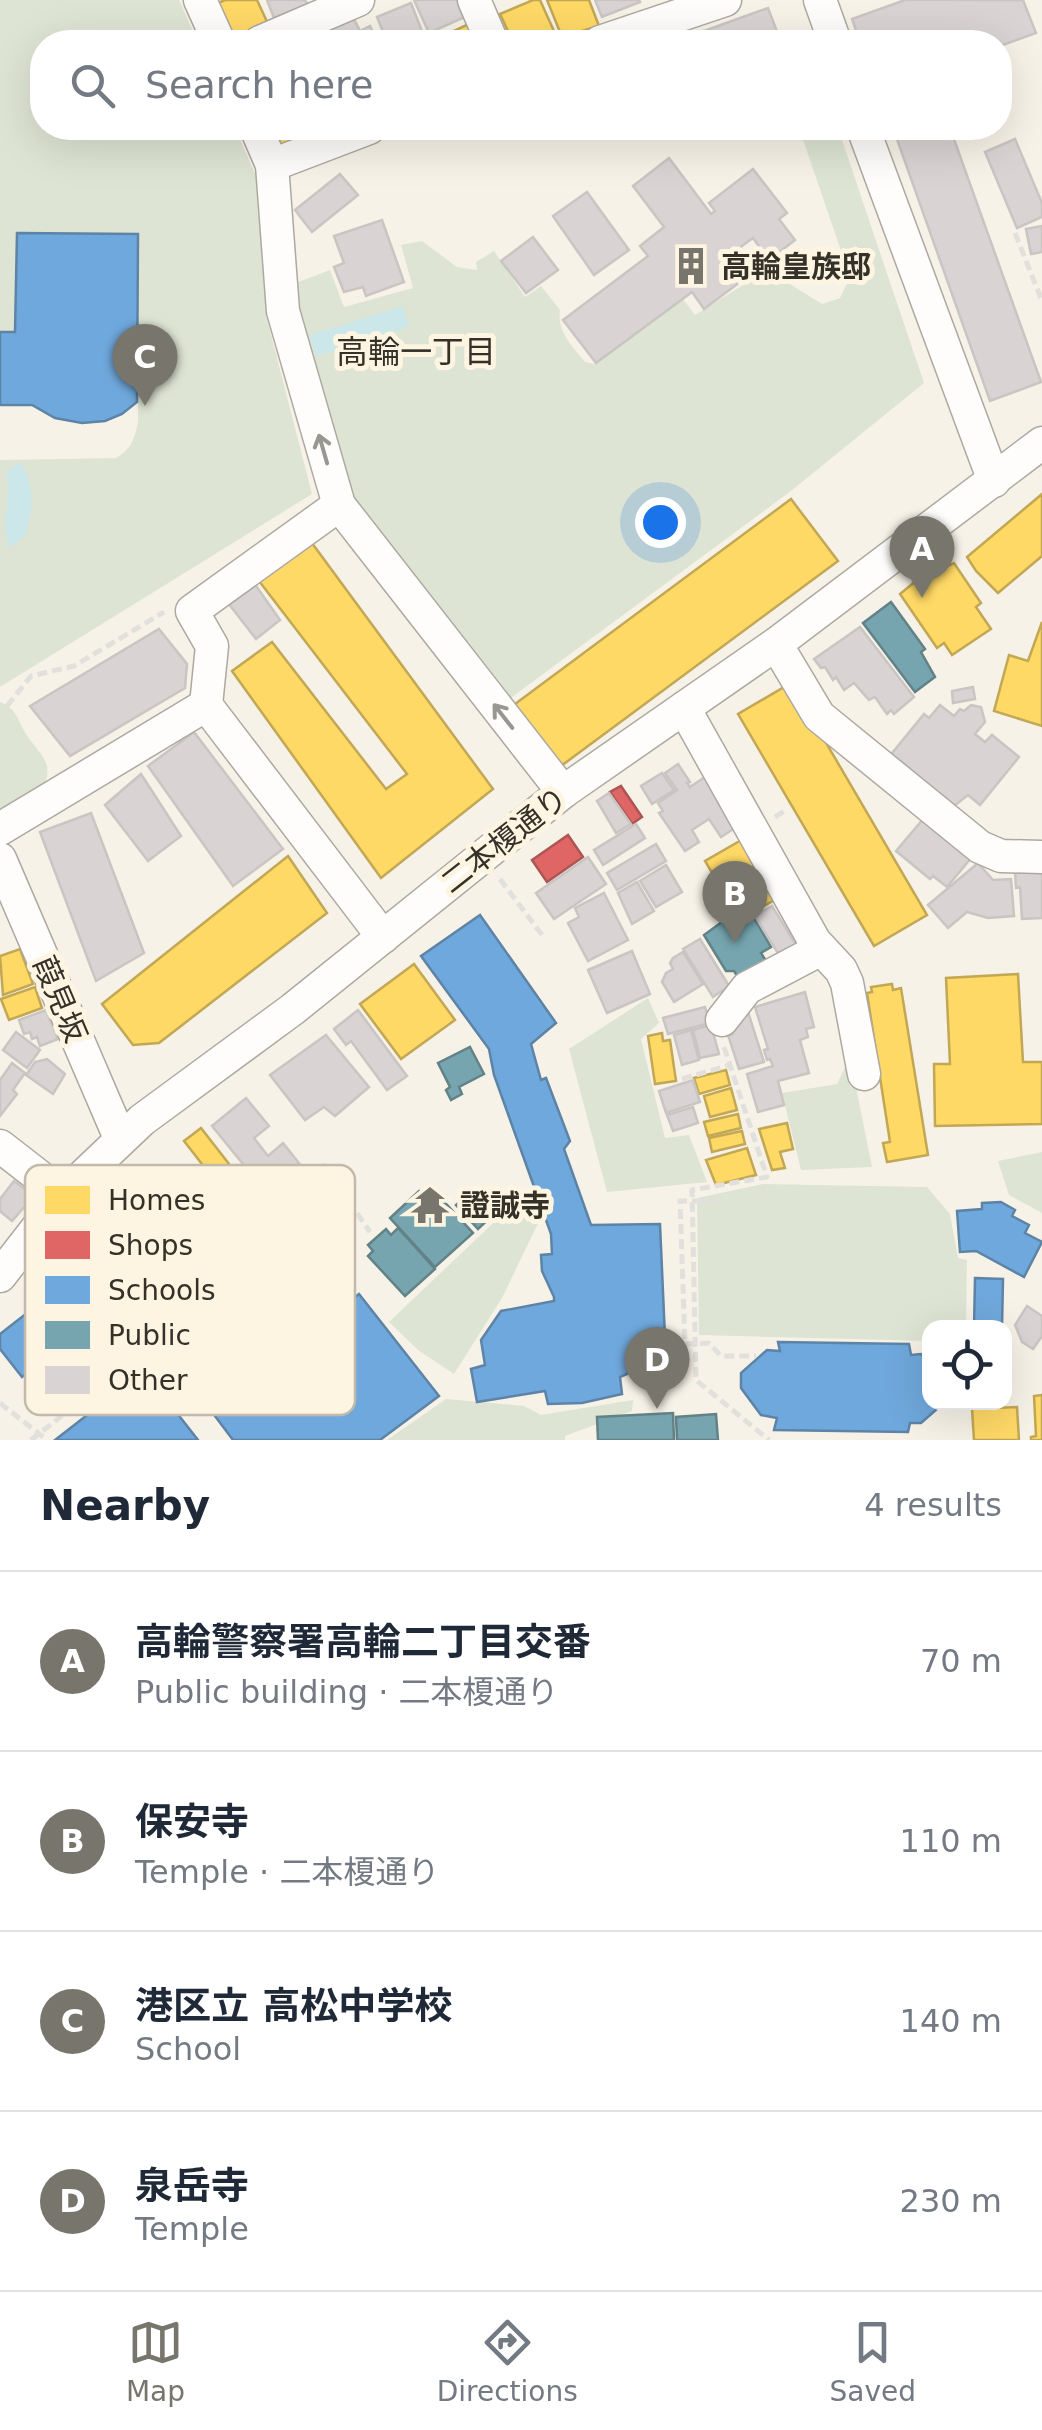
<!DOCTYPE html>
<html lang="en">
<head>
<meta charset="utf-8">
<style>
  :root { --surface:#fff; --page:#f6f6f7; --text:#1f2937; --muted:#747a83; --line:#e0e1e3; --accent:#78756c }
  body { margin:0; font-family:"DejaVu Sans","Noto Sans JP",sans-serif; background:var(--page); color:var(--text) }
  .controls { position:absolute; right:30px; bottom:30px; display:grid; overflow:hidden; border-radius:20px; box-shadow:0 10px 40px #0002 }
  .controls button { width:90px; height:90px; display:grid; place-items:center; padding:0; border:0; border-bottom:2px solid var(--line); background:var(--surface); color:var(--text); font:50px sans-serif }
  .you { position:absolute; left:660px; top:522px; width:35px; height:35px; margin:-25px; border:8px solid #fff; border-radius:50%; background:#1a73e8; box-shadow:0 0 0 15px #1a73e833 }
  .badge { display:grid; place-items:center; width:65px; height:65px; border-radius:50%; background:var(--accent); color:#fff; font-size:32px; font-weight:700 }
  .pin { position:absolute; translate:-50% -82px; filter:drop-shadow(0 2px 5px #0008) }
  .pin::after { content:''; position:absolute; top:52px; width:35px; height:30px; background:inherit; clip-path:polygon(0 0,100% 0,50% 100%) }
  .list { margin:0; padding:0; list-style:none }
  h2 { display:flex; justify-content:space-between; align-items:center; height:130px; margin:0; padding:0 40px; font-size:42px }
  h2 small { font-size:32px; font-weight:400; color:var(--muted) }
  .list li { display:grid; grid-template-columns:65px 1fr auto; gap:30px; align-items:center; box-sizing:border-box; height:180px; padding:0 40px; border-top:2px solid var(--line) }
  .list b { display:block; font-size:38px; white-space:nowrap }
  .list p { margin:0; font-size:32px; white-space:nowrap; color:var(--muted) }
  .list em { font-size:32px; font-style:normal; color:var(--muted) }
  .icon { flex:none; width:55px; height:55px; fill:none; stroke:currentColor; stroke-width:2; stroke-linecap:round; stroke-linejoin:round }
  .map { position:relative; flex:none; width:1042px; height:1440px; overflow:hidden }
  .search { position:absolute; background:var(--surface); box-shadow:0 10px 40px #0002; left:30px; right:30px; top:30px; height:110px; display:flex; align-items:center; gap:25px; box-sizing:border-box; padding:0 35px; border-radius:40px; color:var(--muted); font-size:38px }
  .sheet { height:850px; background:var(--surface) }
  nav { display:flex; justify-content:space-around; align-items:center; box-sizing:border-box; height:140px; border-top:2px solid var(--line); background:var(--surface); font-size:28px; color:var(--muted) }
  nav a { display:grid; justify-items:center; gap:5px }
  nav .on { color:var(--accent) }
  .map>svg:first-child { display:block }
  .green { fill:#dee4d3 }
  .water { fill:#cce7e9 }
  .homes { fill:#ffd966; stroke:#c2a754; stroke-width:2.5 }
  .shops { fill:#e06666; stroke:#ac5654; stroke-width:2.5 }
  .schools { fill:#6fa8dc; stroke:#5d84a6; stroke-width:2.5 }
  .public { fill:#76a5af; stroke:#628287; stroke-width:2.5 }
  .building { fill:#d9d3d3; stroke:#c9c5c3; stroke-width:2.5 }
  .lines { fill:none; stroke-linecap:round; stroke-linejoin:round }
  .minor-casing { stroke:#ada9a1; stroke-width:35 }
  .path { stroke:#e2e0dd; stroke-width:5; stroke-dasharray:10 5; stroke-linecap:butt }
  .minor { stroke:#fefdfb; stroke-width:32 }
  .path-bridge { stroke:#e2e0dd; stroke-width:5; stroke-dasharray:10 5; stroke-linecap:butt }
  .oneway { stroke:#999792 }
  .labels { text-anchor:middle; dominant-baseline:central; stroke-width:10; stroke-linejoin:round; paint-order:stroke }
  .poi-label { font-size:30px; font-weight:bold; fill:#343129; stroke:#fdf5e1; text-anchor:start }
  .street-label { font-size:30px; fill:#343129; stroke:#fdf5e1 }
  .neighbourhood-label { font-size:32px; fill:#343129; stroke:#fdf5e1 }
  .key { fill:#fdf5e1; stroke:#c1baaa; stroke-width:2.5 }
  .key-label { font-size:28px; fill:#343129 }
</style>
</head>
<body>
<div class="map">
<svg width="1042" height="1440" viewBox="0 0 1042 1440">
  <rect width="100%" height="100%" fill="#f7f2e7"/>
  <!-- green -->
  <g class="green">
    <path d="M0,0H179L198,42H42V128H235L257,178L267,319L312,494L0,687V460L116,458C132,449 135,438 138,421V235L17,233L15,332H0Z"/>
    <path d="M799,128H838L924,383L791,491L508,700L344,504L288,286L330,270L344,307L413,288L401,245L422,241L457,267L477,270L476,262L494,251L525,297L541,286L560,310C557,332 572,346 585,362L595,364L683,299L695,315L767,270L822,304L840,298L850,277Z"/>
    <path d="M0,702C17,709 17,719 26,734C37,752 55,761 44,785L0,814Z"/>
    <polygon points="648,998 659,1023 641,1039 665,1138 689,1135 707,1182 607,1192 569,1049"/>
    <polygon points="850,1057 872,1167 801,1170 782,1093 837,1084"/>
    <polygon points="1042,1152 1042,1213 1009,1195 998,1161"/>
    <polygon points="763,1184 927,1187 950,1214 958,1258 967,1260 966,1327 930,1328 929,1341 699,1335 697,1198"/>
    <polygon points="531,1187 542,1215 502,1298 454,1374 418,1350 389,1322"/>
    <polygon points="446,1399 524,1406 541,1415 633,1400 632,1411 565,1436 565,1440 387,1440"/>
  </g>
  <!-- water -->
  <g class="water">
    <polygon points="403,306 409,327 316,356 310,335"/>
    <path d="M20,462C36,487 33,509 25,536L9,548C0,521 12,499 7,471Z"/>
  </g>
  <!-- homes -->
  <g class="homes">
    <polygon points="225,0 257,0 269,26 233,42 216,4"/>
    <polygon points="533,0 540,0 558,40 513,42 500,14"/>
    <polygon points="547,0 589,0 599,26 562,37"/>
    <polygon points="471,23 479,42 435,42 434,40"/>
    <polygon points="267,128 312,128 314,132 276,148"/>
    <polygon points="1042,494 1042,556 998,593 976,571 967,557"/>
    <polygon points="791,499 838,561 557,769 511,707"/>
    <polygon points="309,539 493,789 381,878 232,671 272,642 386,789 407,774 259,581"/>
    <polygon points="944,559 950,565 954,563 981,603 976,607 991,629 952,655 944,643 937,648 900,594 917,580 920,584 930,576 927,572"/>
    <polygon points="1042,622 1042,726 994,711 1009,655 1028,661"/>
    <polygon points="791,683 927,915 874,946 738,714"/>
    <polygon points="745,838 759,863 720,886 705,861"/>
    <polygon points="288,856 327,913 159,1043 133,1045 102,1004"/>
    <polygon points="761,872 768,884 734,904 727,892"/>
    <polygon points="771,886 778,898 753,912 750,908 744,911 739,903"/>
    <polygon points="20,949 33,984 3,995 0,956"/>
    <polygon points="414,964 455,1020 401,1059 360,1004"/>
    <polygon points="1018,974 1023,1062 1042,1062 1042,1124 935,1126 934,1064 950,1064 946,978"/>
    <polygon points="892,984 893,990 901,988 928,1155 887,1162 883,1143 890,1142 867,993 872,992 871,987"/>
    <polygon points="35,987 42,1008 9,1020 1,999"/>
    <polygon points="662,1033 663,1041 670,1040 676,1081 655,1084 648,1036"/>
    <polygon points="726,1070 730,1085 699,1094 694,1078"/>
    <polygon points="731,1088 737,1110 710,1117 704,1096"/>
    <polygon points="738,1114 741,1128 708,1136 704,1122"/>
    <polygon points="787,1123 793,1149 780,1152 785,1168 772,1170 759,1129"/>
    <polygon points="201,1128 233,1169 216,1182 184,1141"/>
    <polygon points="742,1131 745,1144 712,1152 709,1138"/>
    <polygon points="747,1148 756,1175 716,1185 706,1160"/>
    <polygon points="1042,1395 1042,1440 1031,1440 1031,1437 1036,1436 1034,1396"/>
    <polygon points="1017,1407 1019,1440 974,1440 972,1409"/>
  </g>
  <!-- shops -->
  <g class="shops">
    <polygon points="621,786 642,817 632,824 610,792"/>
    <polygon points="568,835 583,857 547,882 532,860"/>
  </g>
  <!-- schools -->
  <g class="schools">
    <polygon points="17,233 138,234 137,402 122,414 105,421 82,423 55,418 32,405 0,405 0,332 15,332"/>
    <polygon points="480,915 556,1023 531,1044 541,1080 546,1078 570,1141 564,1149 591,1225 660,1224 666,1360 661,1360 661,1365 632,1366 627,1374 620,1377 622,1394 582,1403 548,1404 545,1391 477,1402 471,1369 485,1365 481,1340 501,1311 554,1301 554,1297 542,1271 541,1255 552,1254 551,1234 494,1075 489,1049 421,956"/>
    <polygon points="1001,1202 1015,1210 1012,1216 1029,1225 1025,1233 1042,1242 1024,1277 976,1251 960,1252 957,1211 982,1209 982,1203"/>
    <polygon points="209,1260 280,1355 359,1294 439,1396 380,1440 233,1440 139,1315"/>
    <polygon points="91,1263 120,1300 22,1377 0,1349 0,1334"/>
    <polygon points="975,1278 1003,1279 1002,1328 974,1328"/>
    <polygon points="778,1342 909,1344 911,1355 921,1354 930,1362 930,1402 945,1402 921,1423 910,1423 908,1432 774,1430 777,1418 761,1415 741,1388 741,1373 767,1350 780,1351"/>
    <polygon points="136,1377 162,1410 169,1403 198,1440 55,1440"/>
  </g>
  <!-- public -->
  <g class="public">
    <polygon points="891,602 925,649 921,652 935,677 915,692 863,623"/>
    <polygon points="750,911 771,947 761,953 771,969 743,985 734,971 726,971 704,935 734,913 737,918"/>
    <polygon points="470,1047 484,1074 459,1087 462,1094 451,1100 446,1090 450,1087 438,1063"/>
    <polygon points="419,1191 428,1202 437,1194 473,1233 435,1267 390,1218"/>
    <polygon points="471,1191 493,1215 478,1229 456,1205"/>
    <polygon points="398,1228 435,1269 405,1296 368,1256 373,1251 368,1245 386,1229 391,1235"/>
    <polygon points="673,1413 674,1440 598,1440 597,1417"/>
    <polygon points="716,1414 718,1440 677,1440 676,1417"/>
  </g>
  <!-- building -->
  <g class="building">
    <polygon points="267,0 305,0 308,5 274,18"/>
    <polygon points="414,0 457,0 465,17 429,33"/>
    <polygon points="595,0 639,0 640,2 602,17"/>
    <polygon points="905,0 1023,0 1036,33 1000,46 1000,42 860,42 852,19"/>
    <polygon points="411,3 425,39 416,42 387,42 377,17"/>
    <polygon points="768,8 781,42 680,42 679,40"/>
    <polygon points="354,19 360,31 370,26 377,42 336,42 330,30"/>
    <polygon points="893,128 950,128 1041,382 990,401"/>
    <polygon points="1015,139 1042,203 1042,217 1017,228 985,152"/>
    <polygon points="669,158 711,214 715,211 709,203 753,169 787,213 779,219 795,240 769,260 753,238 735,251 752,273 704,309 692,292 596,363 563,320 648,256 640,246 664,227 633,186"/>
    <polygon points="340,174 358,195 312,232 295,210"/>
    <polygon points="587,192 629,250 594,275 553,216"/>
    <polygon points="382,220 404,282 366,296 363,287 344,292 334,267 344,263 334,236"/>
    <polygon points="1042,226 1042,252 1031,254 1026,229"/>
    <polygon points="533,237 558,270 526,293 501,261"/>
    <polygon points="252,580 280,620 256,639 225,599"/>
    <polygon points="860,627 914,697 894,714 891,710 887,714 875,697 869,700 854,683 844,690 836,677 833,680 825,667 821,668 814,659"/>
    <polygon points="159,629 187,664 185,688 70,756 30,706"/>
    <polygon points="973,687 975,699 953,703 952,691"/>
    <polygon points="940,705 954,716 960,709 964,711 971,705 981,707 985,722 975,734 985,742 992,735 1019,757 980,805 968,795 954,806 888,758 924,714 929,718"/>
    <polygon points="194,732 283,849 233,886 148,766"/>
    <polygon points="678,764 690,782 687,783 690,787 705,777 741,824 721,837 709,819 692,830 699,842 685,851 659,813 663,811 658,803 677,790 665,773"/>
    <polygon points="662,773 674,790 652,804 641,786"/>
    <polygon points="141,774 181,836 148,861 105,805"/>
    <polygon points="609,793 631,824 616,833 597,801"/>
    <polygon points="91,813 144,953 96,981 40,832"/>
    <polygon points="924,818 972,857 947,887 933,876 930,879 896,851"/>
    <polygon points="636,824 645,838 603,865 594,850"/>
    <polygon points="656,844 666,861 617,890 607,873"/>
    <polygon points="588,857 606,884 554,919 536,893"/>
    <polygon points="978,863 993,880 1011,879 1014,916 988,918 967,912 948,928 928,905"/>
    <polygon points="666,865 682,892 656,907 640,881"/>
    <polygon points="1042,870 1042,918 1022,919 1020,887 1016,888 1015,872"/>
    <polygon points="637,882 654,911 632,924 618,893"/>
    <polygon points="604,893 628,940 588,961 568,923 579,917 575,908"/>
    <polygon points="772,906 803,956 786,966 755,916"/>
    <polygon points="700,939 729,986 713,997 683,949"/>
    <polygon points="632,951 650,994 607,1013 588,970"/>
    <polygon points="683,952 703,984 674,1002 662,982 666,973 673,969 670,963 673,958"/>
    <polygon points="805,992 814,1027 806,1029 808,1037 800,1040 809,1073 778,1081 784,1105 758,1112 747,1074 773,1066 770,1059 767,1060 764,1050 768,1049 755,1007"/>
    <polygon points="705,1007 710,1023 668,1034 663,1018"/>
    <polygon points="46,1010 58,1039 40,1046 37,1037 32,1039 30,1032 24,1034 19,1020"/>
    <polygon points="358,1010 407,1076 387,1090 351,1041 346,1045 334,1029"/>
    <polygon points="748,1012 764,1062 739,1069 728,1035 733,1034 731,1027"/>
    <polygon points="711,1025 719,1054 700,1058 693,1030"/>
    <polygon points="691,1030 699,1060 682,1065 674,1035"/>
    <polygon points="16,1032 40,1050 27,1068 3,1050"/>
    <polygon points="326,1035 369,1087 335,1116 324,1107 305,1120 270,1075"/>
    <polygon points="47,1059 65,1074 53,1094 26,1075 35,1062"/>
    <polygon points="12,1063 25,1073 13,1090 17,1094 0,1116 0,1080"/>
    <polygon points="693,1080 700,1102 666,1113 659,1091"/>
    <polygon points="246,1098 269,1126 254,1138 268,1156 283,1143 299,1163 265,1191 212,1126"/>
    <polygon points="693,1107 698,1123 673,1131 667,1115"/>
    <polygon points="14,1181 34,1196 12,1221 0,1211 0,1199"/>
    <polygon points="1027,1306 1042,1316 1042,1336 1033,1349 1022,1342 1015,1325"/>
  </g>
  <g class="lines">
    <!-- minor casing -->
    <g class="minor-casing">
      <g id="minor">
        <polyline points="200,0 219,42"/>
        <polyline points="474,0 492,42"/>
        <polyline points="820,0 835,42"/>
        <polyline points="260,42 358,0"/>
        <polyline points="600,42 725,0"/>
        <polyline points="256,128 272,165 283,311 339,505 563,792"/>
        <polyline points="863,128 994,481"/>
        <polyline points="272,165 369,128"/>
        <polyline points="776,644 819,716 980,847 1001,856 1042,857"/>
        <polyline points="206,705 212,646 192,611 339,505"/>
        <polyline points="684,708 815,942 841,970 847,983 864,1074"/>
        <polyline points="0,829 206,705 383,937"/>
        <polyline points="0,859 120,1138"/>
        <polyline points="722,1020 747,988 821,949"/>
        <polyline points="0,1146 63,1195"/>
        <polyline points="0,1276 63,1195 142,1120 293,1009 563,792 776,644 1042,443"/>
      </g>
    </g>
    <!-- path -->
    <g class="path">
      <polyline points="1015,233 1042,301"/>
      <polyline points="7,706 31,676 74,666 164,612"/>
      <polyline points="775,817 786,810"/>
      <polyline points="500,879 545,939"/>
      <polyline points="724,1047 767,1177 692,1190 696,1380 769,1440"/>
      <polyline points="682,1079 730,1065"/>
      <polyline points="323,1164 370,1232"/>
      <polyline points="702,1201 723,1201"/>
      <polyline points="31,1440 142,1353"/>
    </g>
    <!-- minor -->
    <use href="#minor" class="minor"/>
    <!-- path-bridge -->
    <g class="path-bridge">
      <polyline points="702,1201 680,1201 685,1344 709,1343 721,1356 756,1356"/>
      <polyline points="0,1403 47,1440"/>
    </g>
  </g>
  <!-- one-way arrows -->
  <defs><path id="oneway-shaft" d="M-6 0H5M1.5-3L5.5 0L1.5 3" fill="none" stroke-width="1.6" stroke-linecap="round" stroke-linejoin="round" transform="scale(2.5)"/></defs>
  <g class="oneway">
    <use href="#oneway-shaft" transform="translate(323 449) rotate(-106)"/>
    <use href="#oneway-shaft" transform="translate(503 716) rotate(-128)"/>
  </g>
  <!-- icons -->
  <defs>
    <g id="building-bare" transform="scale(3)"><path d="M-4-6H4V6H1V3H-1V6H-4ZM-2.5-4.3h1.7v1.8h-1.7ZM.8-4.3h1.7v1.8H.8ZM-2.5-1h1.7V.8h-1.7ZM.8-1h1.7V.8H.8Z" fill="#78756c" stroke="#fdf5e1" stroke-width="2.5" paint-order="stroke"/></g>
    <g id="temple-bare" transform="scale(3)"><path d="M0-6L5-2H3V0L6.5 2.5H4V6H1.5V3h-3V6H-4V2.5H-6.5L-3 0V-2H-5Z" fill="#78756c" stroke="#fdf5e1" stroke-width="2.5" paint-order="stroke"/></g>
  </defs>
  <g fill-rule="evenodd">
    <use href="#building-bare" x="691" y="266"/>
    <use href="#temple-bare" x="430" y="1205"/>
  </g>
  <g class="labels">
    <!-- poi labels -->
    <g class="poi-label">
      <text x="721" y="266">高輪皇族邸</text>
      <text x="460" y="1205">證誠寺</text>
    </g>
    <!-- street labels -->
    <g class="street-label">
      <text transform="translate(504 840) rotate(-38)">二本榎通り</text>
      <text transform="translate(60 999) rotate(67)">葭見坂</text>
    </g>
    <!-- neighbourhood labels -->
    <g class="neighbourhood-label">
      <text x="416" y="352">高輪一丁目</text>
    </g>
  </g>
  <!-- legend -->
  <rect x="25" y="1165" width="330" height="250" rx="15" class="key"/>
  <rect x="45" y="1186" width="45" height="28" fill="#ffd966"/>
  <rect x="45" y="1231" width="45" height="28" fill="#e06666"/>
  <rect x="45" y="1276" width="45" height="28" fill="#6fa8dc"/>
  <rect x="45" y="1321" width="45" height="28" fill="#76a5af"/>
  <rect x="45" y="1366" width="45" height="28" fill="#d9d3d3"/>
  <g class="key-label">
    <text x="108" y="1210">Homes</text>
    <text x="108" y="1255">Shops</text>
    <text x="108" y="1300">Schools</text>
    <text x="108" y="1345">Public</text>
    <text x="108" y="1390">Other</text>
  </g>
</svg>
<div class="controls">
<button><svg class="icon" aria-label="locate" viewBox="0 0 24 24"><circle cx="12" cy="12" r="6"/><path d="M12 2v4M12 18v4M2 12h4M18 12h4"/></svg></button>
</div>
<div class="you"></div>
<div class="pin badge" style="left:922px;top:598px">A</div>
<div class="pin badge" style="left:735px;top:943px">B</div>
<div class="pin badge" style="left:145px;top:406px">C</div>
<div class="pin badge" style="left:657px;top:1409px">D</div>
<div class="search"><svg class="icon" aria-label="search" viewBox="0 0 24 24"><circle cx="10" cy="10" r="6"/><path d="M15 15l6 6"/></svg>Search here</div>
</div>
<section class="sheet">
<h2>Nearby<small>4 results</small></h2>
<ul class="list">
<li><span class="badge">A</span><div><b>高輪警察署高輪二丁目交番</b><p>Public building · 二本榎通り</p></div><em>70 m</em></li>
<li><span class="badge">B</span><div><b>保安寺</b><p>Temple · 二本榎通り</p></div><em>110 m</em></li>
<li><span class="badge">C</span><div><b>港区立 高松中学校</b><p>School</p></div><em>140 m</em></li>
<li><span class="badge">D</span><div><b>泉岳寺</b><p>Temple</p></div><em>230 m</em></li>
</ul>
</section>
<nav>
<a class="on"><svg class="icon" aria-label="map" viewBox="0 0 24 24"><path d="M3 6l6-2 6 2 6-2v14l-6 2-6-2-6 2zM9 4v14M15 6v14"/></svg>Map</a>
<a><svg class="icon" aria-label="directions" viewBox="0 0 24 24"><path d="M12 3l9 9-9 9-9-9zM9 14v-3h6M13 9l2 2-2 2"/></svg>Directions</a>
<a><svg class="icon" aria-label="saved" viewBox="0 0 24 24"><path d="M7 4h10v16l-5-4-5 4z"/></svg>Saved</a>
</nav>
</body>
</html>
